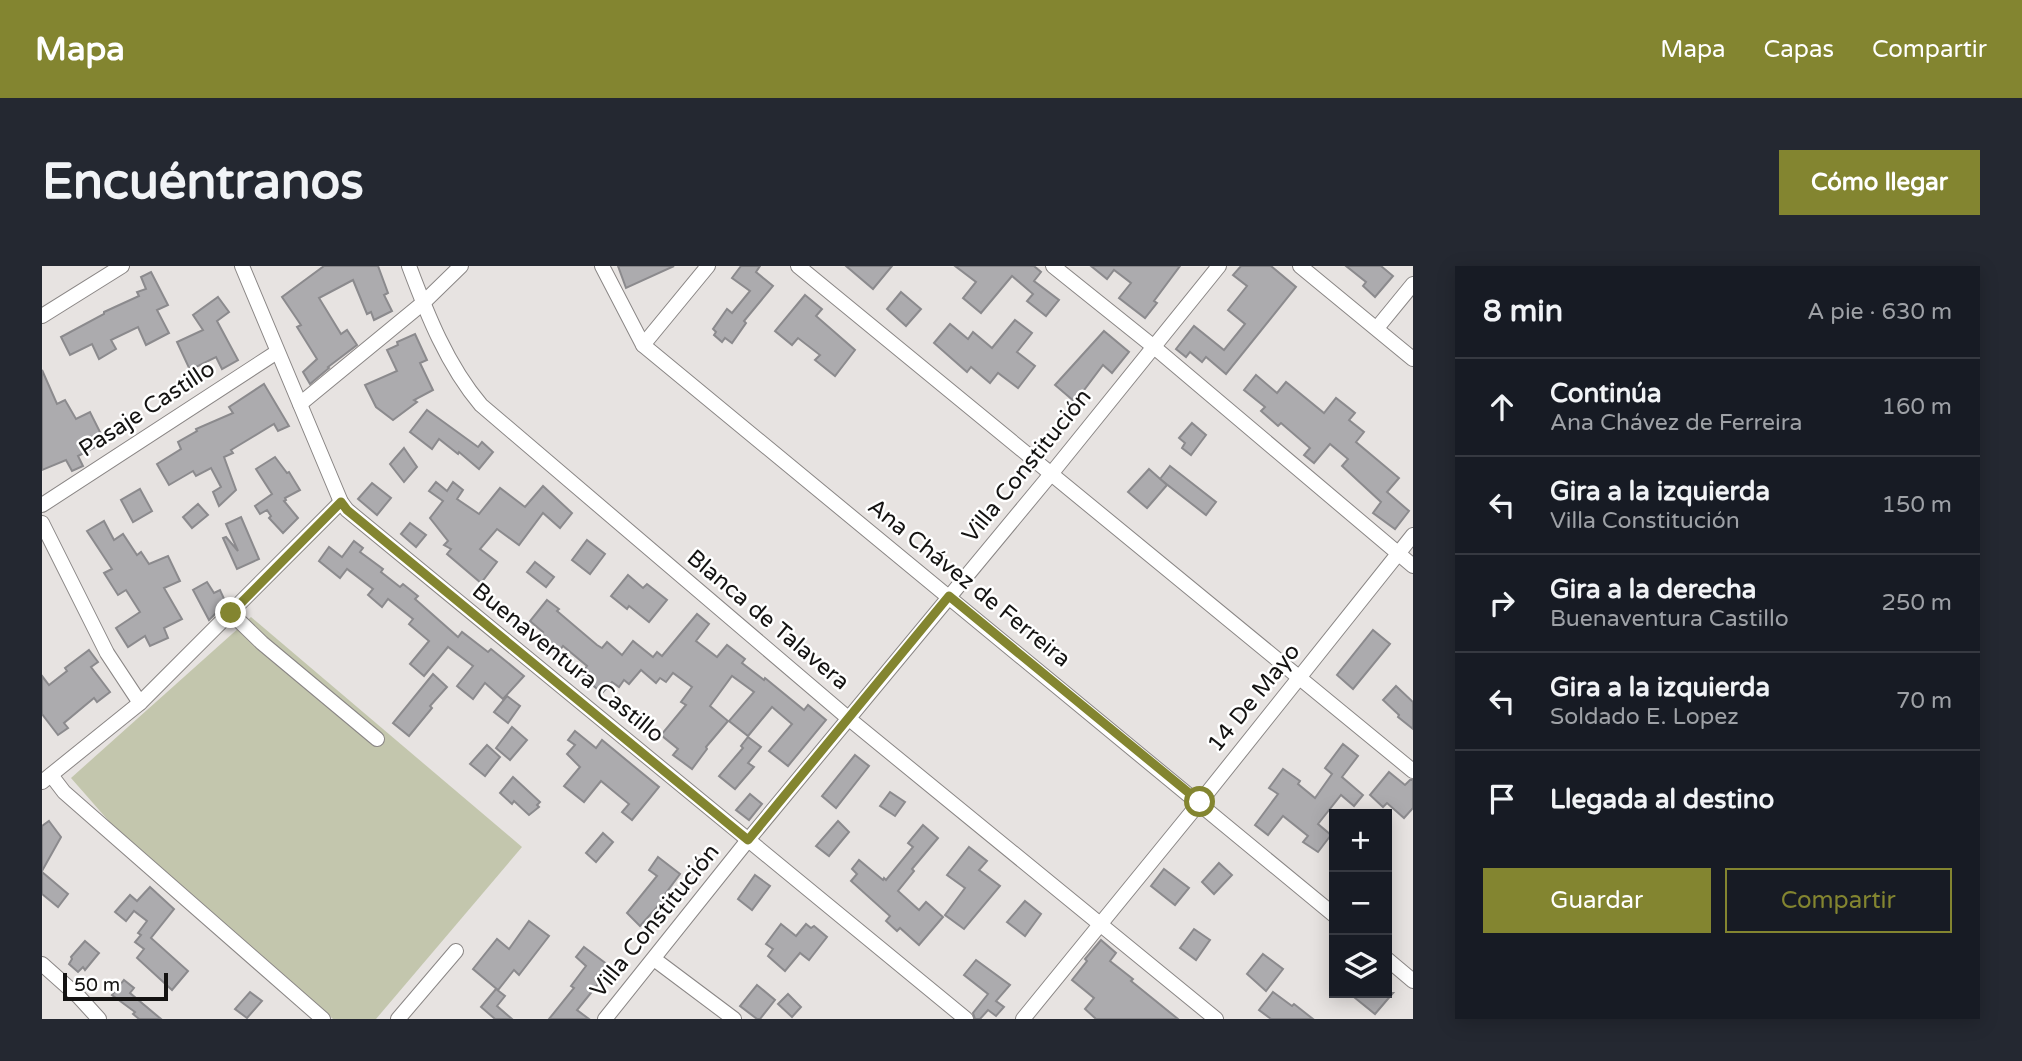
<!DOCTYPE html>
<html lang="es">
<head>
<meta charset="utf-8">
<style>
  :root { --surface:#171b24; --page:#242831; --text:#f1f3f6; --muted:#9ea1a6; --line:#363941; --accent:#838530 }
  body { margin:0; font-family:"Varela Round",sans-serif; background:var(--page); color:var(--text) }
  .controls { position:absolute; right:21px; bottom:21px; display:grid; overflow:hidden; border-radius:0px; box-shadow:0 4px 18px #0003 }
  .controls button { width:63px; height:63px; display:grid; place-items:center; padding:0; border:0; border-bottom:2px solid var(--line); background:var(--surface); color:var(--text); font:35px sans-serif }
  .scale { position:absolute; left:21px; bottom:18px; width:105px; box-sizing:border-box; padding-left:7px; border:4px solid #141312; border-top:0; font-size:19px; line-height:24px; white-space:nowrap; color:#141312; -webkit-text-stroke:5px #fff; paint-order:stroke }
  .stop { position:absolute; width:21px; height:21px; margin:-16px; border:5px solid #838530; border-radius:50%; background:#fff }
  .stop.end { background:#838530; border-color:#fff; box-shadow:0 2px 7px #0008 }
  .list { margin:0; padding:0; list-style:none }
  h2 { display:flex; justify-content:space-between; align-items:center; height:91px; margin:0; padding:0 28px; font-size:30px }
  h2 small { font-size:23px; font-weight:400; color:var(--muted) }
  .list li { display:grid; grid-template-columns:46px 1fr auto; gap:21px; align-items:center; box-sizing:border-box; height:98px; padding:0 28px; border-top:2px solid var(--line) }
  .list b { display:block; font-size:26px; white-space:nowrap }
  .list p { margin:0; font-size:23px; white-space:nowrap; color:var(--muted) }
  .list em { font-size:23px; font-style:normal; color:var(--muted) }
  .actions { display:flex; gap:14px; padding:21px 28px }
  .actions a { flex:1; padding:16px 0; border:2px solid var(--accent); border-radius:0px; text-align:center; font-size:24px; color:var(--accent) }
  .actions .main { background:var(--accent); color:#fff }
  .icon { flex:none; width:38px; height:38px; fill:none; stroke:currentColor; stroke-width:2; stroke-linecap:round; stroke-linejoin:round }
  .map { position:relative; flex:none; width:1371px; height:753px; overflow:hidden; border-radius:0px }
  header { display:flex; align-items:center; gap:42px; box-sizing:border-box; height:98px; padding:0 35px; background:var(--accent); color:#fff }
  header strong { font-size:33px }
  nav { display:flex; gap:38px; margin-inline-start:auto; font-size:24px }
  .intro { display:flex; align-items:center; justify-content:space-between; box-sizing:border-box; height:168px; padding:0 42px }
  h1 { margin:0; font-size:49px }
  .button { padding:18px 32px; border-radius:0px; background:var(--accent); color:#fff; font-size:24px; font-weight:700 }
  main { display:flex; gap:42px; padding:0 42px }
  aside { flex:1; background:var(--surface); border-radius:0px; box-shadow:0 4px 18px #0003 }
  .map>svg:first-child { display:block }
  .green { fill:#c3c6ad }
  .building { fill:#acabae; stroke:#8b8a8d; stroke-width:2 }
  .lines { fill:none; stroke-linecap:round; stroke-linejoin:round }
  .minor-casing { stroke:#8a8685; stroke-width:16 }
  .minor { stroke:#fff; stroke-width:14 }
  .route { stroke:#838530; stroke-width:9 }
  .labels { text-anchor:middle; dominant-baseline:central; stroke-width:5; stroke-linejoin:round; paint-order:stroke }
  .street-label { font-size:23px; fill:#141312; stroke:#fff }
</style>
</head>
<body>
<header>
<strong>Mapa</strong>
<nav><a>Mapa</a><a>Capas</a><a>Compartir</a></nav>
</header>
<div class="intro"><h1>Encuéntranos</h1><a class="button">Cómo llegar</a></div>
<main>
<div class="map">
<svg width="1371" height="753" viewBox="0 0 1371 753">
  <rect width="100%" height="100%" fill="#e7e3e1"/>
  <!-- green -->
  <polygon class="green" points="209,351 480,581 334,753 291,753 72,561 29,512"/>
  <!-- building -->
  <g class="building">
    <polygon points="282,0 336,0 346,27 342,29 350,45 332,54 329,46 325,48 311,14 277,32 299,68 305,64 315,79 286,101 287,102 268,118 261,106 275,93 255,61 259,59 240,31"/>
    <polygon points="576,0 632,0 584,22"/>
    <polygon points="699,0 718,0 714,6 731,20 702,55 704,57 690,77 683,72 680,76 672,69 674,66 671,63 685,43 690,47 708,25 690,12"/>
    <polygon points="804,0 850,0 831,23"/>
    <polygon points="913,0 992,0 999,6 992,15 1017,34 1004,50 985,35 991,28 970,10 939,47 921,32 934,16"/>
    <polygon points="1049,0 1138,0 1112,35 1115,37 1103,52 1077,32 1089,17 1072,4 1065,13"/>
    <polygon points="1199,0 1229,0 1254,21 1184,108 1164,91 1160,96 1148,86 1144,91 1134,83 1152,60 1182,84 1203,58 1186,44 1205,20 1191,9"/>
    <polygon points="1304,0 1339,0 1351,10 1333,31 1321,20 1324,16"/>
    <polygon points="109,6 126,39 115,44 127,67 104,79 96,61 69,74 74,83 57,93 50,78 28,89 19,71 62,48 62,46 97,30 95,26 104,23 99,11"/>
    <polygon points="859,26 879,43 864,60 845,43"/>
    <polygon points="763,29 780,43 774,50 813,84 793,110 773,94 778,89 756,72 750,79 733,65"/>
    <polygon points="176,31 187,46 175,55 196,94 180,103 174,91 148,104 135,76 161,64 151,49"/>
    <polygon points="973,54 990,67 975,86 993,100 976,122 956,107 948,117 929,101 925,106 892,77 908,58 926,73 931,66 950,82"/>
    <polygon points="1062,65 1087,86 1070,107 1061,99 1033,136 1013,119"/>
    <polygon points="373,68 385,94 378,97 391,124 372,134 375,136 351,154 334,141 323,119 355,105 345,84 356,79 355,76"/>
    <polygon points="0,104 15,138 23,134 34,153 48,146 63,176 36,190 41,200 30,205 24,194 0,204"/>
    <polygon points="1214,109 1235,127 1244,116 1282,147 1294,132 1313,147 1307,154 1322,166 1314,176 1357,212 1345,226 1367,245 1353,263 1331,247 1339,236 1300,200 1306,193 1288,178 1272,197 1262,189 1268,182 1239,157 1236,160 1219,145 1223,141 1202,124"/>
    <polygon points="222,118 247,160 236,165 232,158 189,184 191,187 182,191 194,224 177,240 171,226 179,221 169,202 154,210 151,205 127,219 115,198 139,183 136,176 155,165 154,163 191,147 187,141"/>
    <polygon points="385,144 436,181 440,176 451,186 437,203 417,186 416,188 397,173 390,183 368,166"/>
    <polygon points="1150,157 1164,169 1149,189 1140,182 1143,177 1137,172"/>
    <polygon points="362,182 375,201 362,216 348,198"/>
    <polygon points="233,191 245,207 247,206 258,224 243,232 244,234 242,235 256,252 241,267 227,252 229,250 225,244 218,248 213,240 230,228 214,203"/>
    <polygon points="1128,200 1174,236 1164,249 1118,213"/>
    <polygon points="1107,203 1125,219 1105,242 1086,226"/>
    <polygon points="394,216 405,225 411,216 421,224 415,233 437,248 458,222 483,241 501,220 530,247 518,262 501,247 477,279 455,263 438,283 455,296 439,317 405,288 409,283 402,279 406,275 388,252 401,235 387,225"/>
    <polygon points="330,217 349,232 335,249 316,233"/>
    <polygon points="98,223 110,245 91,256 79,234"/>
    <polygon points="156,238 166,249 150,262 141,251"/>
    <polygon points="199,251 217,293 195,303 181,272 184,271 196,285 184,258"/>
    <polygon points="62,255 72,274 81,268 95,289 99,286 107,298 126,290 138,315 122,322 140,353 122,362 126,372 108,380 103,370 86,381 74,362 98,346 84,324 76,329 62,307 70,303 45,265"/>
    <polygon points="368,257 384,269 374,281 359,268"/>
    <polygon points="545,274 563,288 548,308 530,294"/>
    <polygon points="312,275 321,282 318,286 341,303 339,306 358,321 361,318 376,330 373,333 416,371 420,366 446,386 449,383 482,410 461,433 443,417 431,433 415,420 431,400 406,381 382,410 368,398 387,375 367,358 371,353 346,333 340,341 326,329 331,323 305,303 298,312 277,295 287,281 300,291"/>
    <polygon points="493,296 512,311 504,321 485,306"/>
    <polygon points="586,309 601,322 605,318 625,334 607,356 587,340 585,343 569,330"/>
    <polygon points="165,316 172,327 178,324 184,337 167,354 151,324"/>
    <polygon points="505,334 517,343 515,345 555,379 560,382 565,376 580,389 591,375 611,391 615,386 620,390 655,348 667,358 654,375 675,391 685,379 703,393 700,397 722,414 723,412 762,444 766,439 784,454 746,500 727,485 750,458 730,441 706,470 687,455 712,426 690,410 668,440 686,455 664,481 665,483 650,503 631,489 636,483 619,469 644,439 639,436 650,421 631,407 624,416 618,412 614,417 599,404 587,418 582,414 577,421 570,416 560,427 541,411 545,407 542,404 545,400 521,380 515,388 496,372 501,366 488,355"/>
    <polygon points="1331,364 1348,378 1311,423 1295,409"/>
    <polygon points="47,384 56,396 49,401 68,426 55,436 52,432 22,457 26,462 16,469 0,448 0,410 7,419 25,405 23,402"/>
    <polygon points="391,408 405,421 388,440 390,442 367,470 351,457"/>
    <polygon points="1354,420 1371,436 1371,463 1356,451 1357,449 1341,434"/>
    <polygon points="465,430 478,440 466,457 452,446"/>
    <polygon points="470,461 485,474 468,494 454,482"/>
    <polygon points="533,465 554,482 560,474 617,521 590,554 580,546 587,538 559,515 542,536 522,520 538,501 525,488 533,479 526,474"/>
    <polygon points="706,471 719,481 706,497 712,501 693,523 677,510 701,482 699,480"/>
    <polygon points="1301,478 1316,490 1300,511 1321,529 1312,540 1299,529 1276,558 1289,569 1276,586 1261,576 1266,570 1241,550 1226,569 1213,559 1236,528 1227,522 1241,503 1258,515 1256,518 1273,532 1290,508 1283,502"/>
    <polygon points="445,479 458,491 443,510 428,498"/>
    <polygon points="813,489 827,500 794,542 780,530"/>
    <polygon points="1347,506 1363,519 1368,514 1371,514 1371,542 1362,552 1345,537 1341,541 1328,529"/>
    <polygon points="471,511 498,536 495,539 497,541 487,549 472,535 470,538 458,527"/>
    <polygon points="848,526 863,536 853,550 838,540"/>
    <polygon points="708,528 720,538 707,554 694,544"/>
    <polygon points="7,555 19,571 0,605 0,560"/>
    <polygon points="796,555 807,566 787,590 774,580"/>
    <polygon points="881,559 896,572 870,603 872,605 856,625 877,644 884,636 901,651 877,679 858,662 855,665 844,655 848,650 809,615 815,608 810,603 817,594 841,614 842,612 844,614 871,581 866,577"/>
    <polygon points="561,567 571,576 554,596 544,587"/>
    <polygon points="927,581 945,595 937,604 958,620 922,663 903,649 923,622 905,609"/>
    <polygon points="616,591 638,608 624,627 628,631 619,642 616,640 598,660 585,647 615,610 607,604"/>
    <polygon points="1177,597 1190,609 1172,628 1160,616"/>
    <polygon points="1122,603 1147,622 1133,639 1109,620"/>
    <polygon points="0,606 26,628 16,641 0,628"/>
    <polygon points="713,609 728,620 710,644 696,633"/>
    <polygon points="108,621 132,643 109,672 146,705 130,724 95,692 102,683 93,676 99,669 96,667 105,655 92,645 84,655 73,646 88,629 95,635"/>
    <polygon points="983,635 999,648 983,670 965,656"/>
    <polygon points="487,655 507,670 477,709 472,704 456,724 431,703 455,673 467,683"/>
    <polygon points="739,658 754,670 764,658 769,662 772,660 785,671 767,694 758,687 743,705 726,690 731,683 724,678"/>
    <polygon points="1152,663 1168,674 1154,694 1138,682"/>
    <polygon points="1059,674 1074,687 1068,695 1091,713 1089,715 1136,753 1054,753 1043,743 1052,732 1030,714 1045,695 1043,693"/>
    <polygon points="43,675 57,687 43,704 41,701 36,706 27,698 30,693 29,691"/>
    <polygon points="542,681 578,708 570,719 561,712 535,744 547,753 507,753 532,722 529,720 544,700 534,691"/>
    <polygon points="1221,688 1241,703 1224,725 1205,708"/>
    <polygon points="934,694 968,719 954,735 962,741 954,750 946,744 938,753 933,753 931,747 946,728 922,709"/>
    <polygon points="82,714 92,722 88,727 119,753 97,753 91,748 93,746 70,729"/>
    <polygon points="715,719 733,734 718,753 715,753 698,740"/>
    <polygon points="454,723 463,730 455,740 470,753 453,753 439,741"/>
    <polygon points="208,726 220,735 205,752 193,743"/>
    <polygon points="1231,726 1250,740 1252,738 1271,753 1229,753 1217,744"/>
    <polygon points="1307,727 1351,727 1333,748"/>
    <polygon points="746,728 759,741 750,751 736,738"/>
  </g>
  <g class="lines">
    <!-- minor casing -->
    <g class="minor-casing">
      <g id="minor">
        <polyline points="200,0 299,236 305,244 924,753"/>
        <path d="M367,0C385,48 405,99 439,139L806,452L1174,753"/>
        <polyline points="560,0 601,79 1292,649"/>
        <polyline points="756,0 1371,505"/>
        <polyline points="1011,0 1112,81 1371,300"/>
        <polyline points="1258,0 1371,93"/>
        <polyline points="0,50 80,0"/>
        <polyline points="1335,62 1371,18"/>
        <polyline points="601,79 666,0"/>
        <polyline points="258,138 381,37 419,0"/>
        <polyline points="0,239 235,86"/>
        <polyline points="0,257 65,387 98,437"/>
        <polyline points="189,347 220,377 335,473"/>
        <polyline points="9,509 22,526 281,753"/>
        <polyline points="0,516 98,437 299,236"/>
        <polyline points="612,693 692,753"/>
        <polyline points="1345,693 1371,715"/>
        <polyline points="0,698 37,731 57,753"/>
        <polyline points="356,753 414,685"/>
        <polyline points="563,753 706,574 1009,208 1177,0"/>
        <polyline points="981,753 1158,536 1371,269"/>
      </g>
    </g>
    <!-- minor -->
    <use href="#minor" class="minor"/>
  </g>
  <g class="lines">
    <!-- route -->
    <polyline class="route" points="189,347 299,236 305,244 706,574 907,330 1158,536"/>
  </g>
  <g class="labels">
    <!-- street labels -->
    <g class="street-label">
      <text transform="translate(105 143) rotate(-33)">Pasaje Castillo</text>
      <text transform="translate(985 200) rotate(-51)">Villa Constitución</text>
      <text transform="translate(927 317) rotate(39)">Ana Chávez de Ferreira</text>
      <text transform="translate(726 354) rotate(40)">Blanca de Talavera</text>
      <text transform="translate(526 397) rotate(39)">Buenaventura Castillo</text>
      <text transform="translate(1212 432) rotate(-51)">14 De Mayo</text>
      <text transform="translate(613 655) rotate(-51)">Villa Constitución</text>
    </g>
  </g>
</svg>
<div class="controls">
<button>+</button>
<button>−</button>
<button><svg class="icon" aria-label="layers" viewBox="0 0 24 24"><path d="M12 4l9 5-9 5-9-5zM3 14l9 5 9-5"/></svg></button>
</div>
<div class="scale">50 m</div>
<div class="stop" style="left:1158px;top:536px"></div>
<div class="stop end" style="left:189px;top:347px"></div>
</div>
<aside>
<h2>8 min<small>A pie · 630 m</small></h2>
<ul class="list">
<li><svg class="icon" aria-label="ahead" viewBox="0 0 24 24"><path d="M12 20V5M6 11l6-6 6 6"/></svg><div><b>Continúa</b><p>Ana Chávez de Ferreira</p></div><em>160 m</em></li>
<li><svg class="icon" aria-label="left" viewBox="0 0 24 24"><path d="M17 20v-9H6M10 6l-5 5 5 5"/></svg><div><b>Gira a la izquierda</b><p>Villa Constitución</p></div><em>150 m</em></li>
<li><svg class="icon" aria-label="right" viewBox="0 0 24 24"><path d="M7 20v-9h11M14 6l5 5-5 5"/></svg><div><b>Gira a la derecha</b><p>Buenaventura Castillo</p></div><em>250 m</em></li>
<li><svg class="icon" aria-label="left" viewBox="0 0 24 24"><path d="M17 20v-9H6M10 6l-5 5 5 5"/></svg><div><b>Gira a la izquierda</b><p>Soldado E. Lopez</p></div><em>70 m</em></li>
<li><svg class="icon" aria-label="arrive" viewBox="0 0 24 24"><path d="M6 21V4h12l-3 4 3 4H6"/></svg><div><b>Llegada al destino</b></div></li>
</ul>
<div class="actions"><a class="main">Guardar</a><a>Compartir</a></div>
</aside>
</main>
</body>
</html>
